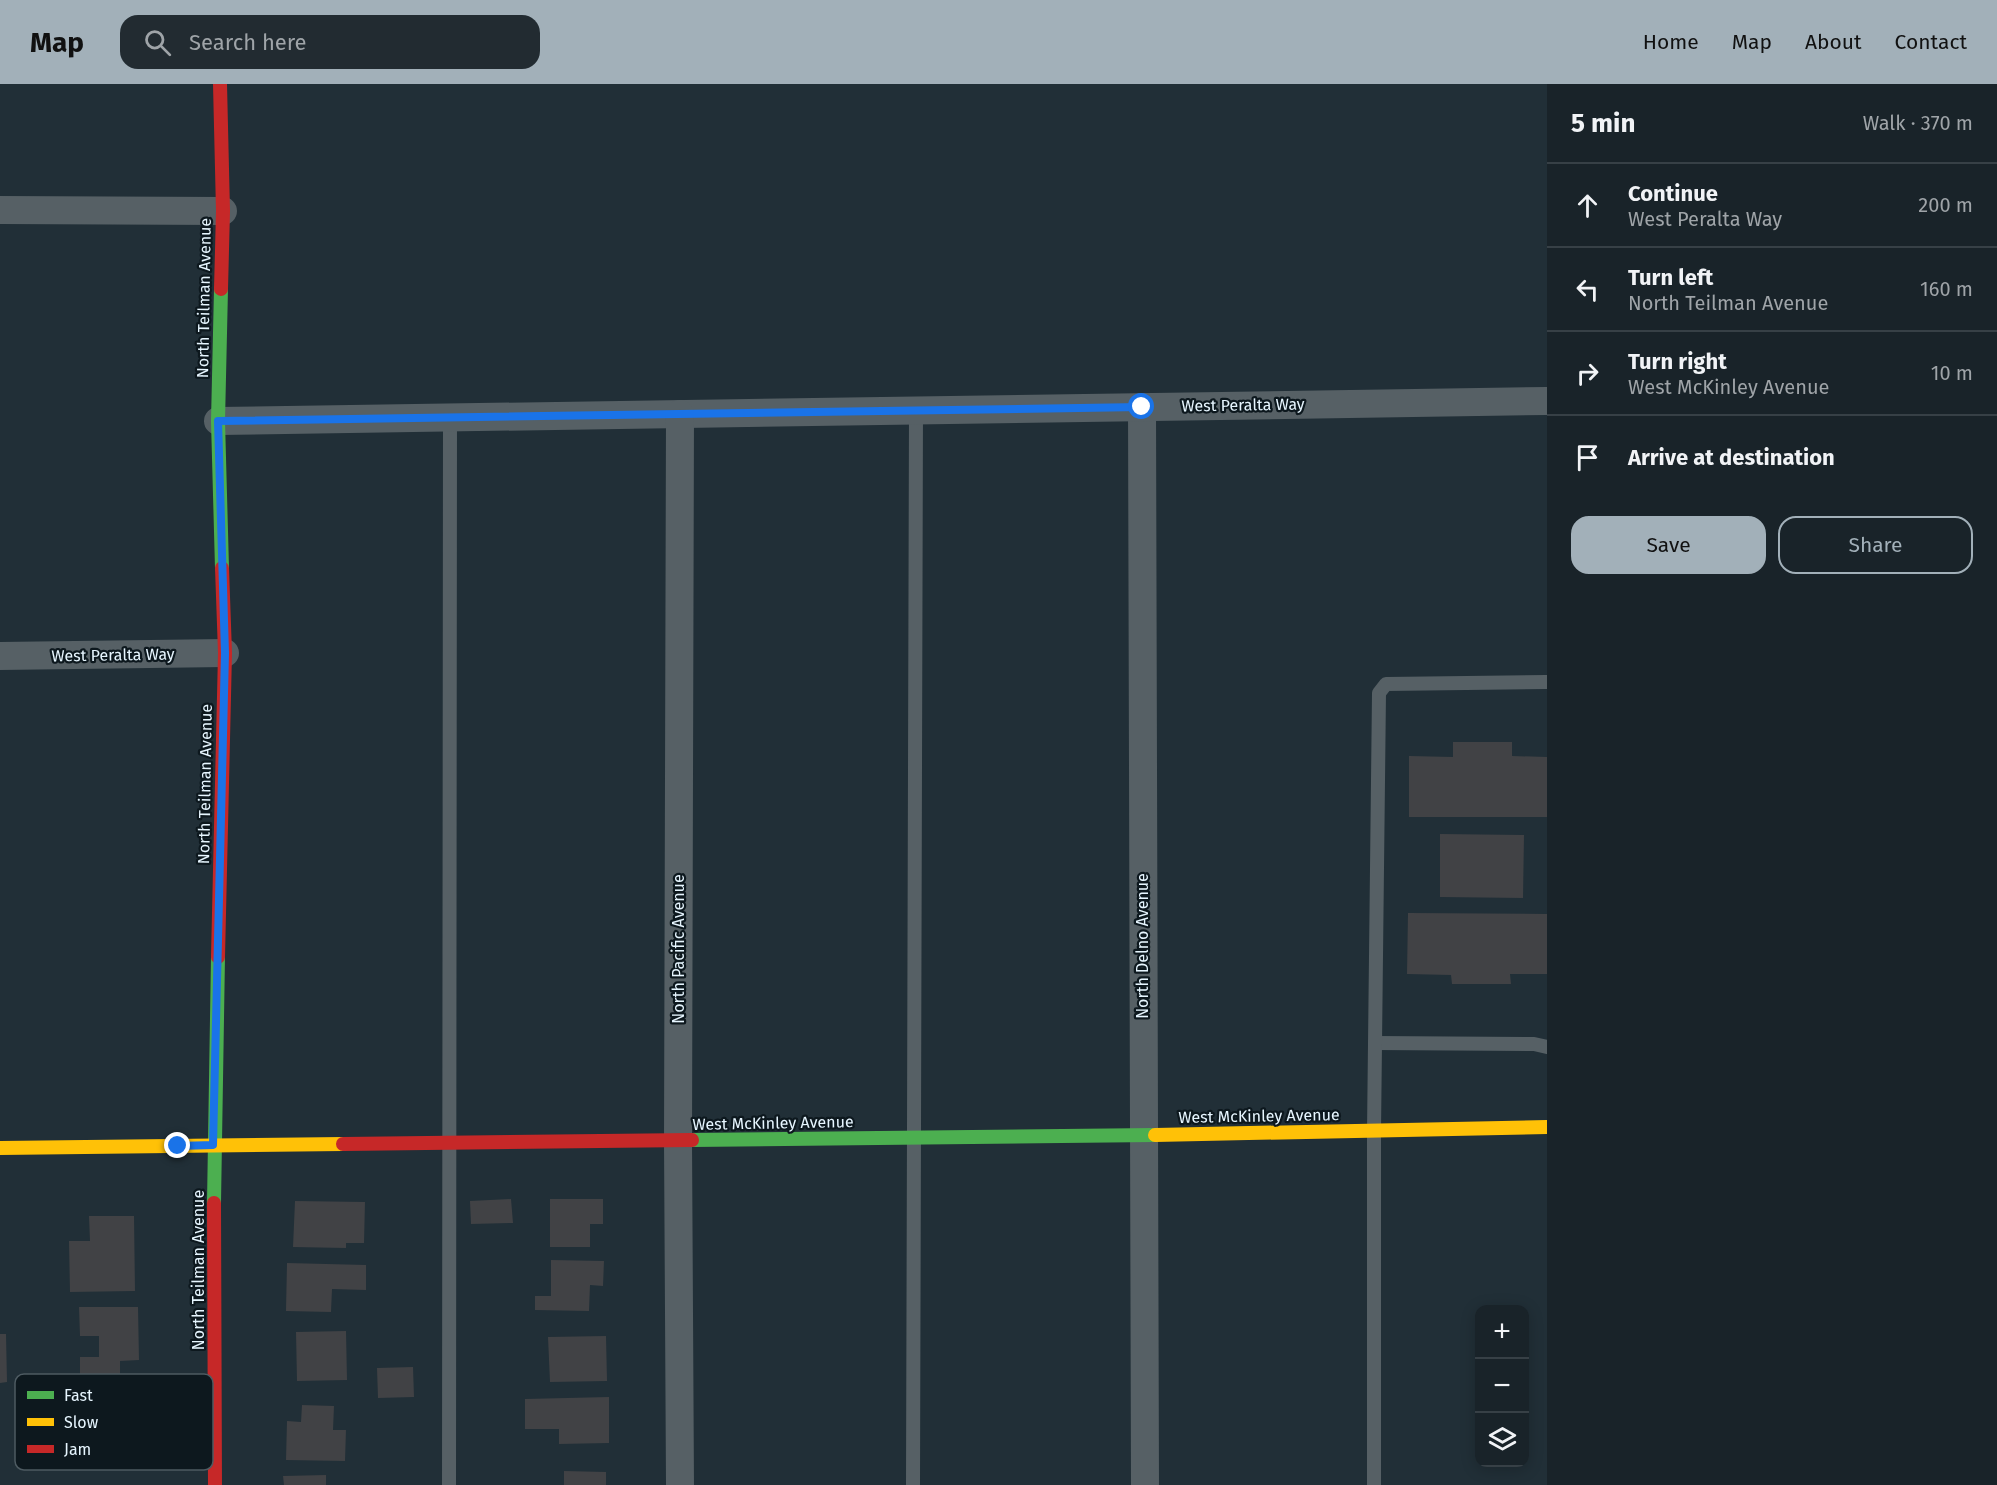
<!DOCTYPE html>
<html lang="en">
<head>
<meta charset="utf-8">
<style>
  :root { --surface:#192329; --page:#222b31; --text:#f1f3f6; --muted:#9fa4a8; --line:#374046; --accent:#a2b0b9 }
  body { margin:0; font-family:"Fira Sans",sans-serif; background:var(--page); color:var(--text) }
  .controls { position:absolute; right:18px; bottom:18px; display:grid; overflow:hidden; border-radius:12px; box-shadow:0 3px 15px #0003 }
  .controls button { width:54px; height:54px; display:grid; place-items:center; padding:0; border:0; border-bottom:2px solid var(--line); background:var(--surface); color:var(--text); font:30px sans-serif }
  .stop { position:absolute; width:18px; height:18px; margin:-14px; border:4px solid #1a73e8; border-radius:50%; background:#fff }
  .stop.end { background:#1a73e8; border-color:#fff; box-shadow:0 2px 6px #0008 }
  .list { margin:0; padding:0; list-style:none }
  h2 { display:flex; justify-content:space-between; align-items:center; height:78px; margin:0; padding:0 24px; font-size:26px }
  h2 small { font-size:20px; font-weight:400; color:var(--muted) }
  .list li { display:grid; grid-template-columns:39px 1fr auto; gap:18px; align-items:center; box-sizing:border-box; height:84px; padding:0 24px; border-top:2px solid var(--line) }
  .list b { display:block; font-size:22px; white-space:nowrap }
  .list p { margin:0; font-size:20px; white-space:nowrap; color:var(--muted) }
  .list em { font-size:20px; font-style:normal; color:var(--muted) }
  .actions { display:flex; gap:12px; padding:18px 24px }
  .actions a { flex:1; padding:14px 0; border:2px solid var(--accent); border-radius:18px; text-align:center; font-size:21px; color:var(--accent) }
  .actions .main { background:var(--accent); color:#111 }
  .icon { flex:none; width:33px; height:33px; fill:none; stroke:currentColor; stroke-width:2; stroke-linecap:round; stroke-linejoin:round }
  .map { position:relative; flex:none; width:1547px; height:1401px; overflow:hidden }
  header { display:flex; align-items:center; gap:36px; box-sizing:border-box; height:84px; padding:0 30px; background:var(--accent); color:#111 }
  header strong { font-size:28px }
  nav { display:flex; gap:33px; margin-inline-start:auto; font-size:21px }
  .search { width:420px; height:54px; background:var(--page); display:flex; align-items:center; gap:15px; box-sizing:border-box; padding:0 21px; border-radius:18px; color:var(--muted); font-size:22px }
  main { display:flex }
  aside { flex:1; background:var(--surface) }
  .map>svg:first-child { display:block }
  .building { fill:#414245 }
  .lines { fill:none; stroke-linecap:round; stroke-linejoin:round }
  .lane { stroke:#566065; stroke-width:14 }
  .street { stroke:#566065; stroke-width:28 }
  .fast { stroke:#4caf50; stroke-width:14 }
  .slow { stroke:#ffc107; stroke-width:14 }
  .jam { stroke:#c62828; stroke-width:14 }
  .route { stroke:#1a73e8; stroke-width:8 }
  .labels { text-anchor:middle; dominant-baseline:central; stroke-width:4.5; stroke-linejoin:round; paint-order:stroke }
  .street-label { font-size:16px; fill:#e7f6ff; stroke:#0d181e }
  .key { fill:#0d181e; stroke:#4e5b62; stroke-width:1.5 }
  .key-label { font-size:16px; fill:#e7f6ff }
</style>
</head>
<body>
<header>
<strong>Map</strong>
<div class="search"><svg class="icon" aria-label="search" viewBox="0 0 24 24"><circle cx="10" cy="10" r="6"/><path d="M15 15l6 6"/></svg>Search here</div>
<nav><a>Home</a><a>Map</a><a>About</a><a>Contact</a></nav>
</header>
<main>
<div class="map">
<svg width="1547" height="1401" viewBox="0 0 1547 1401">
  <rect width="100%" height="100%" fill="#212f37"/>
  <!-- building -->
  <g class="building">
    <polygon points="1453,658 1512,658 1512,672 1547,673 1547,733 1409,733 1409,672 1453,673"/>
    <polygon points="1440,750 1524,751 1523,814 1440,813"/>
    <polygon points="1408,829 1547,830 1547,890 1510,890 1511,900 1452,900 1451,891 1407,890"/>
    <polygon points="511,1115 513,1139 471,1140 470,1117"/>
    <polygon points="550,1115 603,1115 603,1140 590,1140 590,1163 550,1163"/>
    <polygon points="295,1117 365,1118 364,1159 346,1159 346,1164 293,1163"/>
    <polygon points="89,1132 134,1132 135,1207 70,1208 69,1157 90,1157"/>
    <polygon points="551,1176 604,1177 603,1202 590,1201 589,1227 535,1226 535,1212 551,1212"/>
    <polygon points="287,1179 366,1181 366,1206 332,1205 331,1228 286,1227"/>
    <polygon points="79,1223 138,1223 139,1276 120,1277 120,1294 80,1295 80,1273 99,1273 99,1252 80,1252"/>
    <polygon points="346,1247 347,1296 297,1297 296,1248"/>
    <polygon points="0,1250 6,1250 7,1298 0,1299"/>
    <polygon points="606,1252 607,1297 550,1298 548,1253"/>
    <polygon points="413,1283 414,1313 378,1314 377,1284"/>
    <polygon points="609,1313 609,1359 559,1360 559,1345 525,1345 525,1315"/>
    <polygon points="302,1321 334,1322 333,1346 346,1346 345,1377 286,1376 287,1337 301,1338"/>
    <polygon points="564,1387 606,1388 606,1401 564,1401"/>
    <polygon points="326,1391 326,1401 284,1401 283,1392"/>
  </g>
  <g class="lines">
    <!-- lane -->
    <g class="lane">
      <polyline points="1375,959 1534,960 1547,963"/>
      <polyline points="449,1401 450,334"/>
      <polyline points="913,1401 916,326"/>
      <polyline points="1374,1401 1374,1047 1379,609 1386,600 1546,598"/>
    </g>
    <!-- street -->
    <g class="street">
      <polyline points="0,126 223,127"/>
      <polyline points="1142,323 1145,1401"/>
      <polyline points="218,337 1547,317"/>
      <polyline points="0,572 225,569"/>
      <polyline points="680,1401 678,1057 680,330"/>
    </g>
    <!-- fast -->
    <g class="fast">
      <polyline points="221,205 218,337 222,484"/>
      <polyline points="692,1056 1155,1051"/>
      <polyline points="214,1119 218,873"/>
    </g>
    <!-- slow -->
    <g class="slow">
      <polyline points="1155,1051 1547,1043"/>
      <polyline points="0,1064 343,1060"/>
    </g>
    <!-- jam -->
    <g class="jam">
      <polyline points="220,0 223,127 221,205"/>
      <polyline points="218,873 225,569 222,484"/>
      <polyline points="343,1060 692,1056"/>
      <polyline points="214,1119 215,1401"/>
    </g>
  </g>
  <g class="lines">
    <!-- route -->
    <polyline class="route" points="178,1062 213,1061 225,569 218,337 1142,323"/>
  </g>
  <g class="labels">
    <!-- street labels -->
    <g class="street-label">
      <text transform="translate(204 214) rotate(-89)">North Teilman Avenue</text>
      <text transform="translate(1243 321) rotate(-1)">West Peralta Way</text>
      <text transform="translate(113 571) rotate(-1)">West Peralta Way</text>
      <text transform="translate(205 700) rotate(-89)">North Teilman Avenue</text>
      <text transform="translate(1142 862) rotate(-90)">North Delno Avenue</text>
      <text transform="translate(678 865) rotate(-90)">North Pacific Avenue</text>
      <text transform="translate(1259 1032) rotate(-1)">West McKinley Avenue</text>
      <text transform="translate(773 1039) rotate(-1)">West McKinley Avenue</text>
      <text transform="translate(198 1186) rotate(-90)">North Teilman Avenue</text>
    </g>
  </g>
  <!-- legend -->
  <rect x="15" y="1290" width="198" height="96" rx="9" class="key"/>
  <rect x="27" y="1307" width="27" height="8" fill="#4caf50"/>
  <rect x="27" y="1334" width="27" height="8" fill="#ffc107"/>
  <rect x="27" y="1361" width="27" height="8" fill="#c62828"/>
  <g class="key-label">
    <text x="64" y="1317">Fast</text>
    <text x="64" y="1344">Slow</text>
    <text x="64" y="1371">Jam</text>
  </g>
</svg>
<div class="controls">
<button>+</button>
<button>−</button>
<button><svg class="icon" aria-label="layers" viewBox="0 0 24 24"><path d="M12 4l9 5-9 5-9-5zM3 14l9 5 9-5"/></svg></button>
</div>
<div class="stop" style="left:1142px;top:323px"></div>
<div class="stop end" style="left:178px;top:1062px"></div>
</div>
<aside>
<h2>5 min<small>Walk · 370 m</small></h2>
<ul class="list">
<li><svg class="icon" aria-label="ahead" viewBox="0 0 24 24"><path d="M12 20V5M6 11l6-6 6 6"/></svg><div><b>Continue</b><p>West Peralta Way</p></div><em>200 m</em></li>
<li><svg class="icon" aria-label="left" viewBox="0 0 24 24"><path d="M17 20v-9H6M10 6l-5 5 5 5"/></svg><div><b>Turn left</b><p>North Teilman Avenue</p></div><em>160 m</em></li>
<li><svg class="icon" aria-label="right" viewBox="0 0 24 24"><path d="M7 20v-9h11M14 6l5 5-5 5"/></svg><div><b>Turn right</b><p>West McKinley Avenue</p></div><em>10 m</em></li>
<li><svg class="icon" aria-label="arrive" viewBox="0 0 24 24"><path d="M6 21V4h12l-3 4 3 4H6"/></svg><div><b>Arrive at destination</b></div></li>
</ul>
<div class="actions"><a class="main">Save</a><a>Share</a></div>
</aside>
</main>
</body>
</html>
